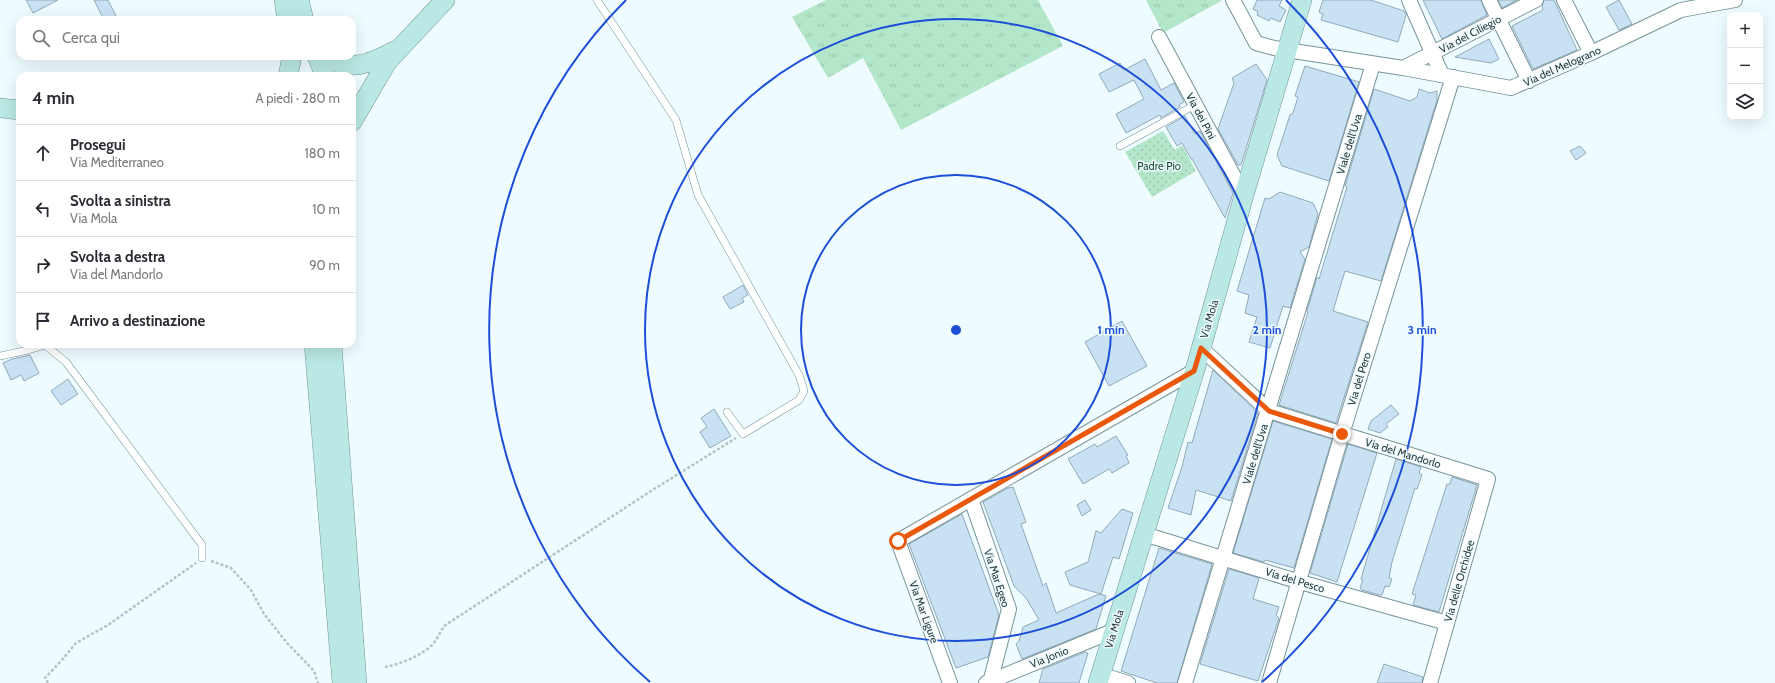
<!DOCTYPE html>
<html lang="it">
<head>
<meta charset="utf-8">
<style>
  :root { --surface:#fff; --page:#f2f2f3; --text:#2b2b33; --muted:#7c7c81; --line:#e1e1e2 }
  body { margin:0; font-family:Cabin,sans-serif; background:var(--page); color:var(--text) }
  .controls { position:absolute; right:12px; top:12px; display:grid; overflow:hidden; border-radius:8px; box-shadow:0 4px 16px #0002 }
  .controls button { width:36px; height:36px; display:grid; place-items:center; padding:0; border:0; border-bottom:1px solid var(--line); background:var(--surface); color:var(--text); font:20px sans-serif }
  .stop { position:absolute; width:12px; height:12px; margin:-9px; border:3px solid #ea580c; border-radius:50%; background:#fff }
  .stop.end { background:#ea580c; border-color:#fff; box-shadow:0 1px 4px #0008 }
  .list { margin:0; padding:0; list-style:none }
  h2 { display:flex; justify-content:space-between; align-items:center; height:52px; margin:0; padding:0 16px; font-size:17px }
  h2 small { font-size:13px; font-weight:400; color:var(--muted) }
  .list li { display:grid; grid-template-columns:26px 1fr auto; gap:12px; align-items:center; box-sizing:border-box; height:56px; padding:0 16px; border-top:1px solid var(--line) }
  .list b { display:block; font-size:15px; white-space:nowrap }
  .list p { margin:0; font-size:13px; white-space:nowrap; color:var(--muted) }
  .list em { font-size:13px; font-style:normal; color:var(--muted) }
  .icon { flex:none; width:22px; height:22px; fill:none; stroke:currentColor; stroke-width:2; stroke-linecap:round; stroke-linejoin:round }
  .map { position:relative; flex:none; width:1775px; height:683px; overflow:hidden }
  .search { position:absolute; background:var(--surface); box-shadow:0 4px 16px #0002; left:16px; top:16px; width:340px; height:44px; display:flex; align-items:center; gap:10px; box-sizing:border-box; padding:0 14px; border-radius:12px; color:var(--muted); font-size:15px }
  .panel { position:absolute; background:var(--surface); box-shadow:0 4px 16px #0002; left:16px; top:72px; width:340px; height:276px; border-radius:12px }
  .map>svg:first-child { display:block }
  .grass { fill:url(#grass-tufts) }
  .park { fill:url(#park-dots) }
  .building { fill:#c9e2f3; stroke:#92a9ba }
  .lines { fill:none; stroke-linecap:round; stroke-linejoin:round }
  .lane-casing { stroke:#76949b; stroke-width:8 }
  .street-casing { stroke:#76949b; stroke-width:16 }
  .secondary-casing { stroke:#76949b; stroke-width:20 }
  .path { stroke:#b5c2c5; stroke-width:2.5; stroke-dasharray:3 2; stroke-linecap:butt }
  .lane { stroke:#fff; stroke-width:7 }
  .street { stroke:#fff; stroke-width:14 }
  .secondary { stroke:#bae8e4; stroke-width:19 }
  .route { stroke:#ea580c; stroke-width:5 }
  .ring { fill:none; stroke:#1d4ed8; stroke-width:2 }
  .labels { text-anchor:middle; dominant-baseline:central; stroke-width:3; stroke-linejoin:round; paint-order:stroke }
  .street-label { font-size:11px; fill:#2f3c3e; stroke:#effcff }
  .park-label { font-size:11px; fill:#1a4c34; stroke:#effcff }
  .centre { fill:#1d4ed8; stroke:#effcff; stroke-width:2 }
  .ring-label { font-size:12px; text-anchor:middle; font-weight:bold; fill:#1d4ed8; stroke:#effcff; stroke-width:3; stroke-linejoin:round; paint-order:stroke }
</style>
</head>
<body>
<div class="map">
<svg width="1775" height="683" viewBox="0 0 1775 683">
  <defs>
    <pattern id="grass-tufts" width="24" height="20" patternUnits="userSpaceOnUse"><rect width="24" height="20" fill="#b4e7ca"/><path d="M3 7l-1-3M5 7V3M7 7l1-3M15 17l-1-3M17 17v-4M19 17l1-3" fill="none" stroke="#9bc7af"/></pattern>
    <pattern id="park-dots" width="8" height="8" patternUnits="userSpaceOnUse"><rect width="8" height="8" fill="#b4e7ca"/><path d="M2 2h.1M6 6h.1" fill="none" stroke="#9bc7af" stroke-width="1.8" stroke-linecap="round"/></pattern>
  </defs>
  <rect width="100%" height="100%" fill="#effcff"/>
  <!-- grass -->
  <g class="grass">
    <polygon points="826,0 1038,0 1063,46 901,130 863,58 828,78 792,17"/>
    <polygon points="1146,0 1221,0 1221,1 1163,33"/>
  </g>
  <!-- park -->
  <polygon class="park" points="1163,131 1175,150 1182,145 1196,171 1152,197 1125,152"/>
  <!-- building -->
  <g class="building">
    <polygon points="26,0 58,0 33,13"/>
    <polygon points="94,0 108,0 118,20 104,20"/>
    <polygon points="1257,0 1282,0 1279,6 1286,10 1280,22 1271,18 1269,21 1257,15 1258,12 1253,9"/>
    <polygon points="1323,0 1371,0 1404,11 1406,15 1398,42 1321,20 1323,14 1319,12"/>
    <polygon points="1423,0 1481,0 1487,15 1442,39"/>
    <polygon points="1498,0 1517,0 1502,8"/>
    <polygon points="1544,0 1554,0 1577,50 1533,69 1512,26 1543,10 1542,6"/>
    <polygon points="1619,0 1632,24 1619,30 1606,7"/>
    <polygon points="1489,39 1499,59 1491,63 1455,57"/>
    <polygon points="1145,59 1161,90 1174,83 1184,102 1179,105 1180,107 1161,118 1160,115 1126,133 1116,114 1144,99 1134,80 1109,92 1099,74 1120,63 1124,70"/>
    <polygon points="1256,64 1267,80 1241,165 1238,165 1218,129 1234,83 1232,78"/>
    <polygon points="1305,66 1359,82 1329,181 1282,166 1277,155 1290,115 1293,113 1298,97 1295,96"/>
    <polygon points="1374,89 1410,101 1417,97 1419,89 1430,93 1437,91 1437,100 1381,281 1345,271 1333,311 1368,322 1336,423 1279,405 1308,312 1307,311 1317,277 1319,279 1347,187 1345,186"/>
    <polygon points="1185,116 1195,134 1200,131 1233,193 1225,218 1192,159 1191,159 1182,143 1177,146 1166,127"/>
    <polygon points="1580,146 1586,153 1576,160 1570,151"/>
    <polygon points="1280,192 1313,203 1318,214 1309,247 1300,252 1305,259 1290,308 1283,306 1270,348 1249,342 1257,317 1245,313 1249,295 1237,291 1265,198 1269,199"/>
    <polygon points="743,285 748,295 742,298 744,302 730,309 723,297"/>
    <polygon points="1122,321 1147,366 1109,386 1085,342"/>
    <polygon points="30,355 39,373 24,381 21,375 11,380 3,363 12,359"/>
    <polygon points="1213,370 1258,413 1231,501 1196,490 1191,515 1168,508 1182,467 1188,442 1192,443"/>
    <polygon points="68,379 78,394 61,405 51,391"/>
    <polygon points="1391,405 1399,414 1386,424 1388,427 1380,433 1368,429 1371,421"/>
    <polygon points="714,409 731,436 710,448 700,432 707,427 701,418"/>
    <polygon points="1273,421 1332,439 1294,568 1265,560 1264,562 1233,553"/>
    <polygon points="1116,436 1128,455 1126,456 1129,463 1112,473 1109,469 1083,484 1068,459 1095,444 1097,447"/>
    <polygon points="1348,444 1377,453 1337,582 1310,573"/>
    <polygon points="1396,459 1421,467 1419,473 1422,475 1417,489 1415,488 1392,562 1389,578 1392,579 1389,587 1385,586 1382,595 1379,595 1362,590 1360,588 1363,580 1361,579"/>
    <polygon points="1452,477 1477,485 1439,612 1413,605 1416,595 1412,594 1447,484 1450,484"/>
    <polygon points="1013,487 1026,522 1021,524 1043,586 1046,583 1056,613 1099,594 1106,596 1096,629 1022,659 1016,644 1019,641 1023,627 1039,620 1026,598 1014,586 983,502 1008,488"/>
    <polygon points="1085,500 1091,510 1082,516 1077,505"/>
    <polygon points="1122,509 1133,513 1119,559 1113,557 1101,594 1070,585 1065,572 1088,562 1096,531 1101,533"/>
    <polygon points="962,514 999,615 988,657 956,668 909,544"/>
    <polygon points="1159,548 1212,564 1177,683 1157,683 1121,671"/>
    <polygon points="1229,569 1259,578 1253,599 1279,607 1276,615 1279,618 1258,681 1200,664"/>
    <polygon points="1085,652 1088,653 1079,683 1039,683 1043,669"/>
    <polygon points="1384,664 1423,677 1422,683 1377,683"/>
  </g>
  <g class="lines">
    <!-- lane casing -->
    <g class="lane-casing">
      <g id="lane">
        <polyline points="597,0 676,120 698,195 799,375 804,391 799,400 743,434 727,412"/>
        <polyline points="1120,146 1195,105"/>
        <polyline points="0,356 28,350 45,345 66,362 202,545 202,558"/>
      </g>
    </g>
    <!-- street casing -->
    <g class="street-casing">
      <g id="street">
        <polyline points="1233,0 1256,43 1274,48 1403,68 1511,88 1591,53 1681,10 1735,0"/>
        <polyline points="1409,0 1442,75"/>
        <polyline points="1489,0 1529,81"/>
        <polyline points="1564,0 1591,53"/>
        <polyline points="1159,37 1244,195"/>
        <polyline points="1403,68 1536,0"/>
        <polyline points="1201,348 1269,411 1488,479 1430,683"/>
        <polyline points="971,499 1009,609 990,683"/>
        <polyline points="1144,534 1300,582 1447,623"/>
        <polyline points="1100,674 1128,683"/>
        <polyline points="950,683 898,541 1194,371"/>
        <polyline points="986,683 1113,631"/>
        <polyline points="1185,683 1373,64"/>
        <polyline points="1269,683 1342,434 1453,77"/>
      </g>
    </g>
    <!-- secondary casing -->
    <g class="secondary-casing">
      <g id="secondary">
        <polyline points="284,0 287,20"/>
        <polyline points="299,0 304,20"/>
        <polyline points="317,56 325,76"/>
        <path d="M323,56C350,72 368,65 394,51"/>
        <polyline points="288,76 292,56"/>
        <polyline points="0,108 20,110"/>
        <polyline points="352,122 387,62 445,0"/>
        <polyline points="314,344 342,683"/>
        <polyline points="332,344 357,683"/>
        <polyline points="1098,683 1197,363 1244,195 1302,0"/>
      </g>
    </g>
    <!-- path -->
    <g class="path">
      <polyline points="211,561 231,568 251,590 264,614 287,643 314,671 318,683"/>
      <path d="M385,667C400,664 421,656 432,645C437,640 440,632 444,626L651,491L736,438"/>
      <polyline points="48,683 45,678 62,660 76,643 108,625 196,563"/>
    </g>
    <!-- lane -->
    <use href="#lane" class="lane"/>
    <!-- street -->
    <use href="#street" class="street"/>
    <!-- secondary -->
    <use href="#secondary" class="secondary"/>
  </g>
  <g class="lines">
    <!-- route -->
    <polyline class="route" points="898,541 1194,371 1201,348 1269,411 1342,434"/>
  </g>
  <!-- distance rings -->
  <g class="ring">
    <circle cx="956" cy="330" r="155"/>
    <circle cx="956" cy="330" r="311"/>
    <path d="M650 682A466 466 0 0 1 626 0M1286 0A466 466 0 0 1 1262 682"/>
  </g>
  <g class="labels">
    <!-- street labels -->
    <g class="street-label">
      <text transform="translate(1470 34) rotate(-28)">Via del Ciliegio</text>
      <text transform="translate(1562 66) rotate(-24)">Via del Melograno</text>
      <text transform="translate(1201 116) rotate(62)">Via dei Pini</text>
      <text transform="translate(1349 144) rotate(-73)">Viale dell'Uva</text>
      <text transform="translate(1209 319) rotate(-74)">Via Mola</text>
      <text transform="translate(1359 379) rotate(-73)">Via del Pero</text>
      <text transform="translate(1403 453) rotate(17)">Via del Mandorlo</text>
      <text transform="translate(1255 454) rotate(-73)">Viale dell'Uva</text>
      <text transform="translate(997 578) rotate(72)">Via Mar Egeo</text>
      <text transform="translate(1295 580) rotate(17)">Via del Pesco</text>
      <text transform="translate(1459 581) rotate(-74)">Via delle Orchidee</text>
      <text transform="translate(924 612) rotate(70)">Via Mar Ligure</text>
      <text transform="translate(1114 629) rotate(-73)">Via Mola</text>
      <text transform="translate(1049 657) rotate(-22)">Via Jonio</text>
    </g>
    <!-- park labels -->
    <g class="park-label">
      <text x="1159" y="166">Padre Pio</text>
    </g>
  </g>
  <circle cx="956" cy="330" r="6" class="centre"/>
  <g class="ring-label">
    <text x="1111" y="334">1 min</text>
    <text x="1267" y="334">2 min</text>
    <text x="1422" y="334">3 min</text>
  </g>
</svg>
<div class="controls">
<button>+</button>
<button>−</button>
<button><svg class="icon" aria-label="layers" viewBox="0 0 24 24"><path d="M12 4l9 5-9 5-9-5zM3 14l9 5 9-5"/></svg></button>
</div>
<div class="stop" style="left:898px;top:541px"></div>
<div class="stop end" style="left:1342px;top:434px"></div>
<div class="search"><svg class="icon" aria-label="search" viewBox="0 0 24 24"><circle cx="10" cy="10" r="6"/><path d="M15 15l6 6"/></svg>Cerca qui</div>
<section class="panel">
<h2>4 min<small>A piedi · 280 m</small></h2>
<ul class="list">
<li><svg class="icon" aria-label="ahead" viewBox="0 0 24 24"><path d="M12 20V5M6 11l6-6 6 6"/></svg><div><b>Prosegui</b><p>Via Mediterraneo</p></div><em>180 m</em></li>
<li><svg class="icon" aria-label="left" viewBox="0 0 24 24"><path d="M17 20v-9H6M10 6l-5 5 5 5"/></svg><div><b>Svolta a sinistra</b><p>Via Mola</p></div><em>10 m</em></li>
<li><svg class="icon" aria-label="right" viewBox="0 0 24 24"><path d="M7 20v-9h11M14 6l5 5-5 5"/></svg><div><b>Svolta a destra</b><p>Via del Mandorlo</p></div><em>90 m</em></li>
<li><svg class="icon" aria-label="arrive" viewBox="0 0 24 24"><path d="M6 21V4h12l-3 4 3 4H6"/></svg><div><b>Arrivo a destinazione</b></div></li>
</ul>
</section>
</div>
</body>
</html>
